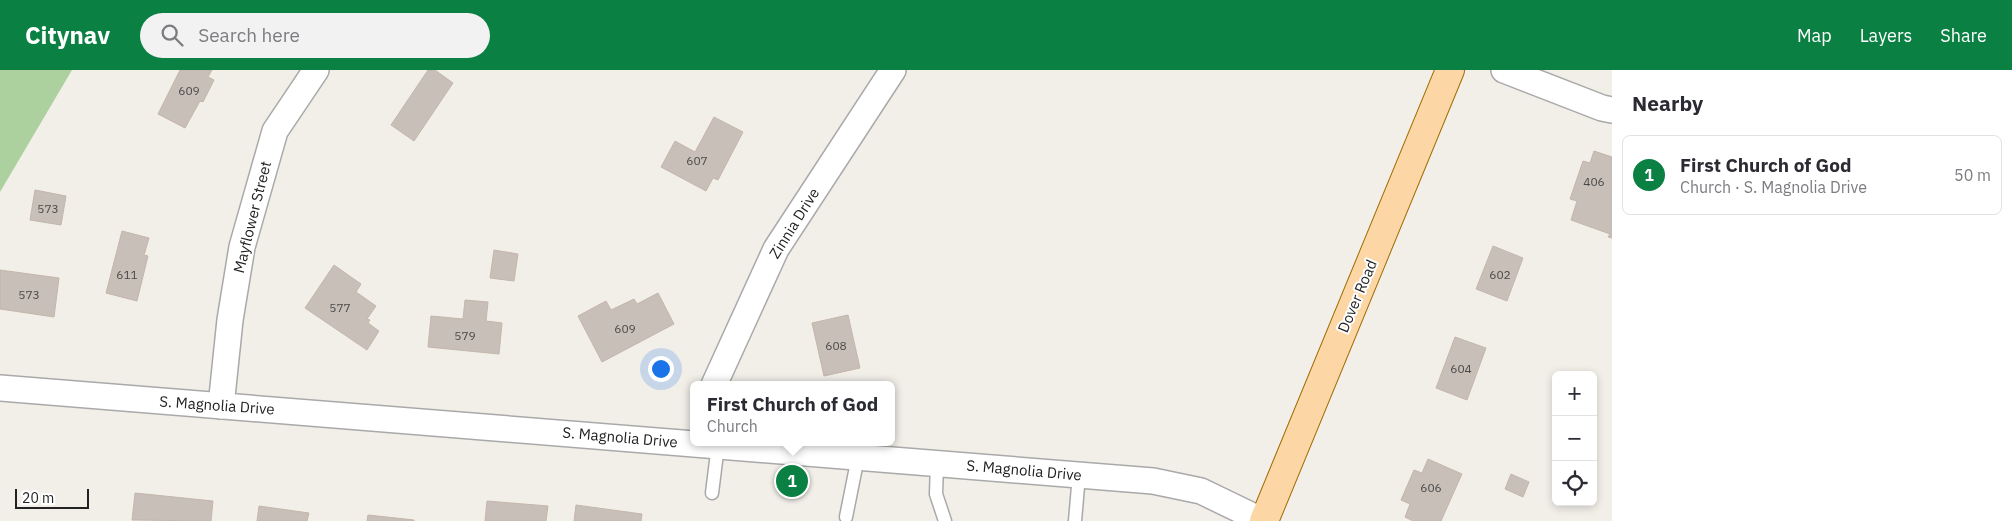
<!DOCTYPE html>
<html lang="en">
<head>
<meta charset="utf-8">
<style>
  :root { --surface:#fff; --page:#f2f2f3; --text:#2b2b33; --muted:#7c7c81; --line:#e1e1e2; --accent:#0b8043 }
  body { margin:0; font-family:"IBM Plex Sans",sans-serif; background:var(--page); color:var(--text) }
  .controls { position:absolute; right:15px; bottom:15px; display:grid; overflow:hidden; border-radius:8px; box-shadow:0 2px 8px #0003 }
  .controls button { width:45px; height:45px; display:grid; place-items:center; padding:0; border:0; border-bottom:1px solid var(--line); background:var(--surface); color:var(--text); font:25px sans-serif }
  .scale { position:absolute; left:15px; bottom:12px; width:74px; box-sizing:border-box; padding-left:5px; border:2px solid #222; border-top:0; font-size:14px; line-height:18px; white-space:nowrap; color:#222; -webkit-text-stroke:4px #fff; paint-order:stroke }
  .you { position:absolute; left:660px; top:298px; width:18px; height:18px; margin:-12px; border:4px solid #fff; border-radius:50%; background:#1a73e8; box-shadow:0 0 0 8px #1a73e833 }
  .badge { display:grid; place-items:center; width:32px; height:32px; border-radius:50%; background:var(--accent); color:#fff; font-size:16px; font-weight:700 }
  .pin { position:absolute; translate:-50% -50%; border:2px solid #fff; box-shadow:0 1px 5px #0006 }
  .popup { position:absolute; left:690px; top:311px; width:205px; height:65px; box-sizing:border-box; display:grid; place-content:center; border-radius:8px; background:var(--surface); filter:drop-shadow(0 1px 4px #0005); font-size:16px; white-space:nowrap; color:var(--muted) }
  .popup b { font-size:19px; color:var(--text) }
  .popup::after { content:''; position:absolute; left:50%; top:100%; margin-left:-10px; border:10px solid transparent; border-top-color:var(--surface) }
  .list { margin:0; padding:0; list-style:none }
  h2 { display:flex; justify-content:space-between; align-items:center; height:65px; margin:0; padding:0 20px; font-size:21px }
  h2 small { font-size:16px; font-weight:400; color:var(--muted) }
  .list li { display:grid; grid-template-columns:32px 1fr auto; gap:15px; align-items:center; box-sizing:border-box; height:80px; margin:0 10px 10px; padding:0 10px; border:1px solid var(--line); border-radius:8px }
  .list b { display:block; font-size:19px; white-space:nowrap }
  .list p { margin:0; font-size:16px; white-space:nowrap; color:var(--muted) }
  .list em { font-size:16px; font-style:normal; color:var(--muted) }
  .icon { flex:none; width:28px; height:28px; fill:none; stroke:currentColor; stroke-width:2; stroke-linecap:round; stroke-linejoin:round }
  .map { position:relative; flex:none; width:1612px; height:451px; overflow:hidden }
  header { display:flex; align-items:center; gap:30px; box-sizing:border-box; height:70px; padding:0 25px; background:var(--accent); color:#fff }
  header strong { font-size:24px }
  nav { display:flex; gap:28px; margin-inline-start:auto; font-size:18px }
  .search { width:350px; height:45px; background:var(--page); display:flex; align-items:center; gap:12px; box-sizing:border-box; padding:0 18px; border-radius:28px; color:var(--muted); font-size:19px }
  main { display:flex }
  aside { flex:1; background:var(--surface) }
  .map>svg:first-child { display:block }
  .forest { fill:#add19e }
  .building { fill:#c7bfb8; stroke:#c4b6ab }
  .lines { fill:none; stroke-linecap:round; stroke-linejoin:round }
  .lane-casing { stroke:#a9a9a9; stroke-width:15 }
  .street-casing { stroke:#a9a9a9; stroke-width:28 }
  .primary-casing { stroke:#a06b00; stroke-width:30 }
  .lane { stroke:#fff; stroke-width:12 }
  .street { stroke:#fff; stroke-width:25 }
  .primary { stroke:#fcd6a4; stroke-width:28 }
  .labels { text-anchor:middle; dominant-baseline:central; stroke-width:4; stroke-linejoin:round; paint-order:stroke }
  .number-label { font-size:12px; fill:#4b4948 }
  .street-label { font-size:15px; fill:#222; stroke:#fff }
</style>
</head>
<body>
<header>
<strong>Citynav</strong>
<div class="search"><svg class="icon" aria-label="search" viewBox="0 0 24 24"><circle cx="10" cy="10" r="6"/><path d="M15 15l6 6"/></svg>Search here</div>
<nav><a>Map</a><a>Layers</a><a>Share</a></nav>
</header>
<main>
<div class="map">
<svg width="1612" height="451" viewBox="0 0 1612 451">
  <rect width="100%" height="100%" fill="#f2efe9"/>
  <!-- forest -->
  <polygon class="forest" points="0,0 72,0 0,122"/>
  <!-- building -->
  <g class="building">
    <polygon points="180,0 212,0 208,7 214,10 203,32 200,31 185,58 158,44"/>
    <polygon points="428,0 435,0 453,13 414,71 391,55"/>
    <polygon points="714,47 743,62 718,110 713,108 706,121 661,97 675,71 695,82"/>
    <polygon points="1594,81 1612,87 1612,168 1608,167 1610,164 1571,150 1577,131 1570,129 1583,91 1590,93"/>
    <polygon points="35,120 66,126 61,155 30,150"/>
    <polygon points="122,161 149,168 144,185 148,186 137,231 106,223"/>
    <polygon points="1493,176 1523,188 1507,231 1476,219"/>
    <polygon points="494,180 518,184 514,211 490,208"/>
    <polygon points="334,195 361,214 356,222 376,236 367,249 370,250 368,253 379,261 367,280 305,238"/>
    <polygon points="0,200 59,208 54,247 0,239"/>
    <polygon points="658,223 674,254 602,292 578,246 606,231 611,240 634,229 637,234"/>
    <polygon points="465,230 488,232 486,251 502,253 499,284 428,277 431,246 463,249"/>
    <polygon points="848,245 860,298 824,306 812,253"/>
    <polygon points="1455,267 1486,278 1467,330 1436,318"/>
    <polygon points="1428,389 1462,404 1441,451 1413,451 1405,447 1410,434 1401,430 1414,400 1422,403"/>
    <polygon points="1511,404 1529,412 1523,427 1505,419"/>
    <polygon points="135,423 213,431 211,451 132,450"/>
    <polygon points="487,431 548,436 546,451 485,451"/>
    <polygon points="576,435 642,444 641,451 574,451"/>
    <polygon points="259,436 309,443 307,451 257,451"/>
    <polygon points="368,445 414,450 414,451 367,451"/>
  </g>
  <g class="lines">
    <!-- lane casing -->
    <g class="lane-casing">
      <g id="lane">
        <polyline points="937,393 936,424 945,451"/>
        <polyline points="712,423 718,375"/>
        <polyline points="846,447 858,387"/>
        <polyline points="1075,451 1079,405"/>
      </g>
    </g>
    <!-- street casing -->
    <g class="street-casing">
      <g id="street">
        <polyline points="1504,0 1602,38 1612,40"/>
        <polyline points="714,315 776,179 893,0"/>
        <polyline points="0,318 1153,411 1201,421 1263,451"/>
        <polyline points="221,336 230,250 242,177 275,61 316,0"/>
      </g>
    </g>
    <!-- primary casing -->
    <g class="primary-casing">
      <polyline id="primary" points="1264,451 1450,0"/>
    </g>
    <!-- lane -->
    <use href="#lane" class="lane"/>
    <!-- street -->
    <use href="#street" class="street"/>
    <!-- primary -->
    <use href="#primary" class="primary"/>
  </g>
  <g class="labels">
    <!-- number labels -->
    <g class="number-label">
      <text x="189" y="20">609</text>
      <text x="697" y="90">607</text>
      <text x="1594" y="111">406</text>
      <text x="48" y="138">573</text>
      <text x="127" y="204">611</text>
      <text x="1500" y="204">602</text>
      <text x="29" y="224">573</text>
      <text x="340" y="237">577</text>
      <text x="625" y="258">609</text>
      <text x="465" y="265">579</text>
      <text x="836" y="275">608</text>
      <text x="1461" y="298">604</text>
      <text x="1431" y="417">606</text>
    </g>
    <!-- street labels -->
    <g class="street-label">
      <text transform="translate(252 147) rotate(-76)">Mayflower Street</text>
      <text transform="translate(794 153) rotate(-58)">Zinnia Drive</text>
      <text transform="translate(1357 226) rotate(-67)">Dover Road</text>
      <text transform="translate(217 335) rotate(4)">S. Magnolia Drive</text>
      <text transform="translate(620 367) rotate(5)">S. Magnolia Drive</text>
      <text transform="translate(1024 400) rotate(5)">S. Magnolia Drive</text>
    </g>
  </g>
</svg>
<div class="controls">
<button>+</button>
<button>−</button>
<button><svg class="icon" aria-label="locate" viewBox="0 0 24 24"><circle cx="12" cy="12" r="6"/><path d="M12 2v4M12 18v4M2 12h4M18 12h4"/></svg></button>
</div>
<div class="scale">20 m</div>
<div class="you"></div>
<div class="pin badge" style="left:792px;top:411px">1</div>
<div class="popup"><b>First Church of God</b>Church</div>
</div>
<aside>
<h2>Nearby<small></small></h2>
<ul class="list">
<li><span class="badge">1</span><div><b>First Church of God</b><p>Church · S. Magnolia Drive</p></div><em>50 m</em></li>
</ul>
</aside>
</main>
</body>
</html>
